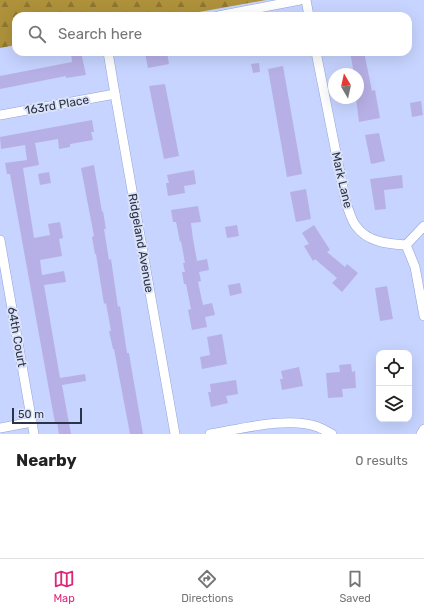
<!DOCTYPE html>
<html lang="en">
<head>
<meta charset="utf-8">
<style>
  :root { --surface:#fff; --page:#f6f6f6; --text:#222; --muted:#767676; --line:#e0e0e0; --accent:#db2777 }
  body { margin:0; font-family:Rubik,sans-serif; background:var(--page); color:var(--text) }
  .controls { position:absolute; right:12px; bottom:12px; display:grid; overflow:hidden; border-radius:8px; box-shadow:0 4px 16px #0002 }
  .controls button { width:36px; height:36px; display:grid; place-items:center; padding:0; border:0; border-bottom:1px solid var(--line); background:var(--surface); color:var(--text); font:20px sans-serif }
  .compass { position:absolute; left:328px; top:68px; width:36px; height:36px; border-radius:50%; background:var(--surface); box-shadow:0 4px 16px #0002; rotate:351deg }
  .scale { position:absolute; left:12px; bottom:10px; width:70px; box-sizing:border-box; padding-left:4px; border:2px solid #2c3247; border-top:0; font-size:11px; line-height:14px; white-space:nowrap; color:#2c3247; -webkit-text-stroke:3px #dae2f7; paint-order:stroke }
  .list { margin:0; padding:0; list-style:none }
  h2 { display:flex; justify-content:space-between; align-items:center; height:52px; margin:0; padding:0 16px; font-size:17px }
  h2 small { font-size:13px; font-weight:400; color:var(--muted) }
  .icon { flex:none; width:22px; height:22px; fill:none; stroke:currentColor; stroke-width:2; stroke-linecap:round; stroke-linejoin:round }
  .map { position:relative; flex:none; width:424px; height:434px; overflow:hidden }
  .search { position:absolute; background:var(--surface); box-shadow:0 4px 16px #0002; left:12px; right:12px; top:12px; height:44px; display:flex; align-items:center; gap:10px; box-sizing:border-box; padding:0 14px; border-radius:12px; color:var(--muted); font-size:15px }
  .sheet { height:124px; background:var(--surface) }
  nav { display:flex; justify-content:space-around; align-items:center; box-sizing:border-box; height:56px; border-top:1px solid var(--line); background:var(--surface); font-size:11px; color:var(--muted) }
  nav a { display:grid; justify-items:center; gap:2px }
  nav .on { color:var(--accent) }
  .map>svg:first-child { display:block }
  .forest { fill:url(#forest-firs) }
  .building { fill:#b7b0e6 }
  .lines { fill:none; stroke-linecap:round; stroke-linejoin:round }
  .street-casing { stroke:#93a3d6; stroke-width:10 }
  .street { stroke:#fff; stroke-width:9 }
  .labels { text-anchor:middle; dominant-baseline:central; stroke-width:4; stroke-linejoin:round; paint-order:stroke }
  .street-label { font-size:12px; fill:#2c3247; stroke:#dae2f7 }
</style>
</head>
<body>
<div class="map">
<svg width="424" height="434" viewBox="0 0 424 434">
  <defs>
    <pattern id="forest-firs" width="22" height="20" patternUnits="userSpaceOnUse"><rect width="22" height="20" fill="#ae913a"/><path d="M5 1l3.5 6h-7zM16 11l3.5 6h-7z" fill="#8e7733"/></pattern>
  </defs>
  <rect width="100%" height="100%" fill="#c6d4ff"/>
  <!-- forest -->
  <polygon class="forest" points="0,0 266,0 177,16 16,16 16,45 0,48"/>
  <!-- building -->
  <g class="building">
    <polygon points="71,52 81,52 86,75 66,78 66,76 0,89 0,76 72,62"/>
    <polygon points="153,52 167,52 169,64 148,68 145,53"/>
    <polygon points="350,52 364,52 372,91 375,90 380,118 359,122 356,98 358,98 358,74 354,74"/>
    <polygon points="259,63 260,72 253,73 251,64"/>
    <polygon points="283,66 302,174 287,177 268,69"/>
    <polygon points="165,84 179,156 164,159 149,86"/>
    <polygon points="421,101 423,115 412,117 410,103"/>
    <polygon points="92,120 94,132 91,132 93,140 70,144 70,147 59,149 58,139 35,143 39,165 23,168 34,238 50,235 48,224 60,222 63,238 59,239 62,256 40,260 42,275 64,271 66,282 44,285 60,378 85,374 86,381 62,385 71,434 59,434 57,423 55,423 10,174 7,174 5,163 27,160 25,145 1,149 0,137"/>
    <polygon points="379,133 385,161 371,164 365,135"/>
    <polygon points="94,165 102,212 103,211 106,229 104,229 109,260 111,259 118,307 120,306 127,353 129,353 133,377 143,434 130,434 114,349 113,349 109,331 111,331 106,303 104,304 96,254 95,254 92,237 94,236 81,168"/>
    <polygon points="194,170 196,184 184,186 185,193 168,196 166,183 169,183 167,175"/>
    <polygon points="49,172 51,183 40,185 38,174"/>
    <polygon points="402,175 403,188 384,190 386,209 375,210 370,179"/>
    <polygon points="306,189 311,219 296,222 290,192"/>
    <polygon points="198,206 201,222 191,223 193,239 197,261 207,259 209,270 199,272 201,281 198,282 203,305 212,303 215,315 205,317 207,327 192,330 188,310 191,309 186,284 184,284 182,272 185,272 183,263 185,263 181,241 180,242 176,222 173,222 171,210"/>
    <polygon points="237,225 239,236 227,238 225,227"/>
    <polygon points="314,225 330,250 327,252 345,267 347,264 358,273 342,292 332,283 337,278 315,259 313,261 304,246 309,244 302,233"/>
    <polygon points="240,283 242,293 230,296 228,285"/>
    <polygon points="387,286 393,319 380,321 375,288"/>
    <polygon points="222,334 227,364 202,369 200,357 210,355 207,337"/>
    <polygon points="351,364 352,372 355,371 356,388 342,389 343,397 328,398 326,373 340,372 339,365"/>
    <polygon points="299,367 303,386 282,390 280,379 283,379 281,371"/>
    <polygon points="236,380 238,394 226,396 228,403 211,407 208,392 211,392 210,384"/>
  </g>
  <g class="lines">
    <!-- street casing -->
    <g class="street-casing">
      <g id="street">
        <polyline points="306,0 309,16"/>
        <polyline points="218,16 300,0"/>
        <polyline points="108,52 115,94 175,434"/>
        <path d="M316,52L346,203C349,210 351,220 356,226C367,242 388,244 406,245L415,267L424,316"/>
        <polyline points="0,115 115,94"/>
        <polyline points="0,240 34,434"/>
        <polyline points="406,245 424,226"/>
        <polyline points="0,428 32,422"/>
        <path d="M210,434C241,429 289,416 318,427C323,429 328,432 332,434"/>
        <polyline points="421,434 424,429"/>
      </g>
    </g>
    <!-- street -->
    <use href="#street" class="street"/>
  </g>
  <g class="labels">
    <!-- street labels -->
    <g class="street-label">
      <text transform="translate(57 105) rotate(-10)">163rd Place</text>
      <text transform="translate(342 180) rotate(77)">Mark Lane</text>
      <text transform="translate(141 243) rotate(80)">Ridgeland Avenue</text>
      <text transform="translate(17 337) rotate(80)">64th Court</text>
    </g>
  </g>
</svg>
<div class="controls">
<button><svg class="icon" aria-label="locate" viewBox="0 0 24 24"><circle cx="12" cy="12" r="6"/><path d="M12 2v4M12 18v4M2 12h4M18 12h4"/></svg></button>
<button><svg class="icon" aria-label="layers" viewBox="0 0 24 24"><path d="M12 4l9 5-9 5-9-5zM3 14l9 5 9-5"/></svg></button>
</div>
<svg class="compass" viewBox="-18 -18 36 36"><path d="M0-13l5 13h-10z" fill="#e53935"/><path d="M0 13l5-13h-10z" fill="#767676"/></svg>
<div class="scale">50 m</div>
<div class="search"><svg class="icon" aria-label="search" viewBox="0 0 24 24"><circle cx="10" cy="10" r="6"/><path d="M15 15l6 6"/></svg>Search here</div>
</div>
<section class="sheet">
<h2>Nearby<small>0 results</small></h2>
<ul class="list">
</ul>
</section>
<nav>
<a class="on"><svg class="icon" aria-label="map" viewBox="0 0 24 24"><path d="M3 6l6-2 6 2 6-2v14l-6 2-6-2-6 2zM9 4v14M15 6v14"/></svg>Map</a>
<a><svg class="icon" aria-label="directions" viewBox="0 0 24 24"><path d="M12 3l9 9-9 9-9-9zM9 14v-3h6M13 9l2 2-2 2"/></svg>Directions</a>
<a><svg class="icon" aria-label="saved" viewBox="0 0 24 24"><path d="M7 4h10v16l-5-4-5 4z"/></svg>Saved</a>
</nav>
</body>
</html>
